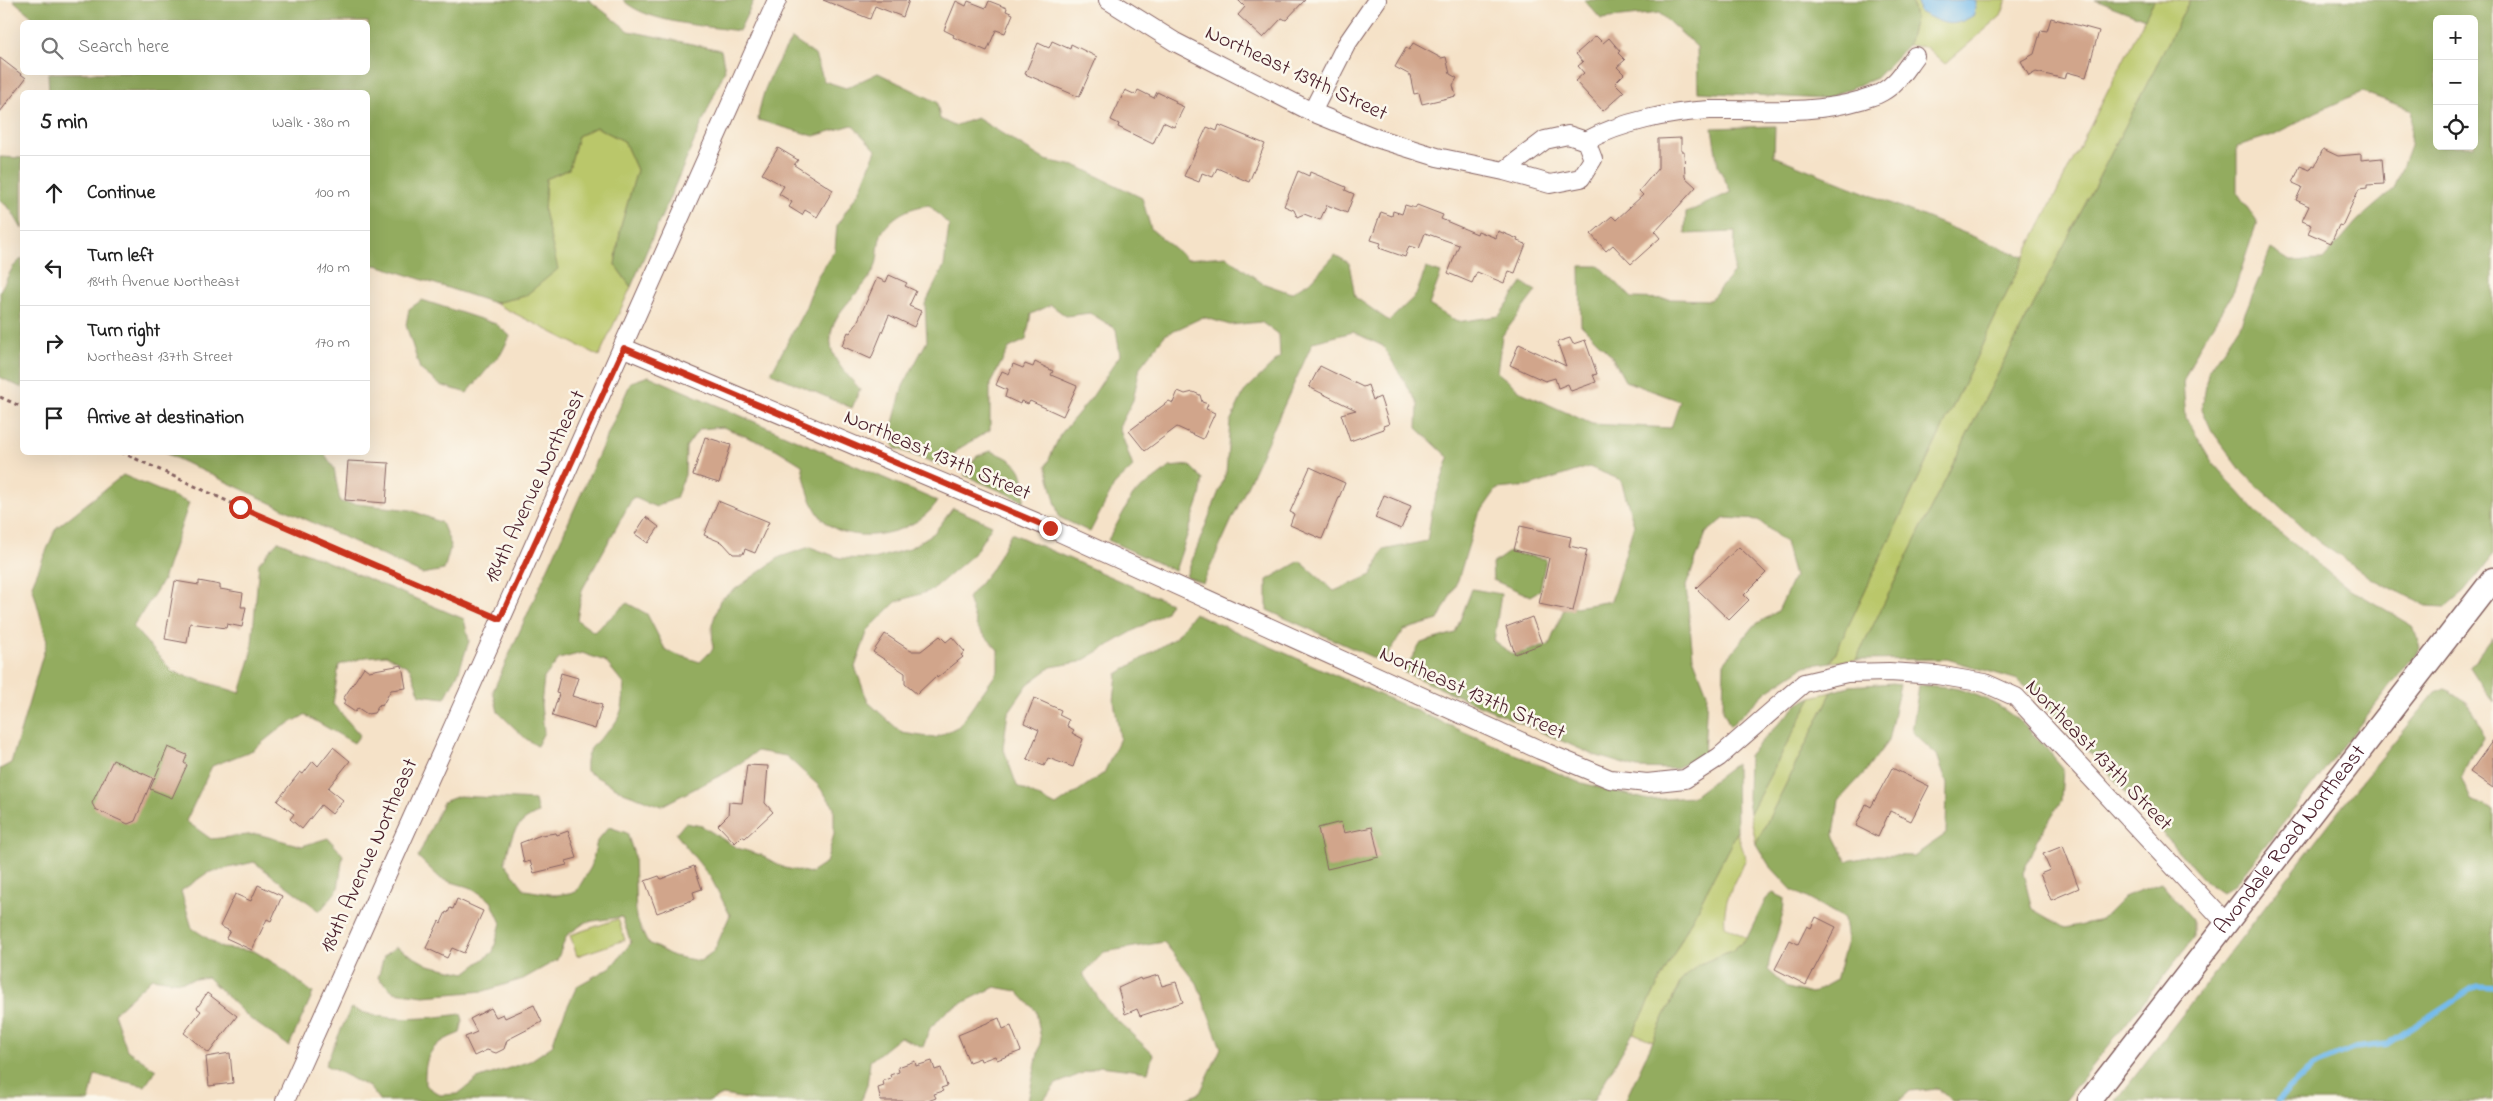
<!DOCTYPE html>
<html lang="en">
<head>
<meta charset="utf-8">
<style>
  :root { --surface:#fff; --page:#f6f6f6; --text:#222; --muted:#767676; --line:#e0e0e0 }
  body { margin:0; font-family:"Indie Flower",sans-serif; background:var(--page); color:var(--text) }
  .controls { position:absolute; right:15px; top:15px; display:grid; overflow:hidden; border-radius:8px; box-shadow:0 5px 20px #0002 }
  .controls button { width:45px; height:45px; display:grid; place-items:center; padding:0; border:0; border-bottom:1px solid var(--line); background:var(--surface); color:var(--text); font:25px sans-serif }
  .stop { position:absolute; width:15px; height:15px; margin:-11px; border:4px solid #c8321e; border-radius:50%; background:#fff }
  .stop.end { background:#c8321e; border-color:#fff; box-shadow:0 1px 5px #0008 }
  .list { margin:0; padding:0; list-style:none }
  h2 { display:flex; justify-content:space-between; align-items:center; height:65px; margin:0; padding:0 20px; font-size:21px }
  h2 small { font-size:16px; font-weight:400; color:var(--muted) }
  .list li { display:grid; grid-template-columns:32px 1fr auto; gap:15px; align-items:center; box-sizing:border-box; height:75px; padding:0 20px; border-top:1px solid var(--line) }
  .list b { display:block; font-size:19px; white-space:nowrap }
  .list p { margin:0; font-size:16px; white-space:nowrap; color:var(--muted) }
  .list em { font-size:16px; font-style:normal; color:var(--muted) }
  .icon { flex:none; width:28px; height:28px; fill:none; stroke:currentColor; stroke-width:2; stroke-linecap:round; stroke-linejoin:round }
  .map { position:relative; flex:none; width:2493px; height:1101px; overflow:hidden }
  .search { position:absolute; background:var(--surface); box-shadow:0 5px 20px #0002; left:20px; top:20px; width:350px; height:55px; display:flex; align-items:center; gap:12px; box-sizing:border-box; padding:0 18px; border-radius:8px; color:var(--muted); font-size:19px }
  .panel { position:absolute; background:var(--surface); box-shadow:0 5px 20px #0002; left:20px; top:90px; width:350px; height:365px; border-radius:8px }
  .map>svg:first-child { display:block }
  .green { fill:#bac76a; stroke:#82734a }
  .forest { fill:#93ac5e; stroke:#6e6644; fill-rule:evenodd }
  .water { fill:#75bbec; stroke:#606d8c }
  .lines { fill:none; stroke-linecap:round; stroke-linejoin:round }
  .stream { stroke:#75bbec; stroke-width:5.5 }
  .building { fill:#d1a58b }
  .minor-casing { stroke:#866362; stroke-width:20 }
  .major-casing { stroke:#866362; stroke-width:25 }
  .path { stroke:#866362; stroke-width:3; stroke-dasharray:4 4; stroke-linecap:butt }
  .minor { stroke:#fff; stroke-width:18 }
  .major { stroke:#fff; stroke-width:22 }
  .route { stroke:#c8321e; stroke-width:6 }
  .labels { text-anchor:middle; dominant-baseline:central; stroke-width:5; stroke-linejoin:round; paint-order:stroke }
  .street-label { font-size:22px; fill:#4a1f2b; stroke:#fbf7ec }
</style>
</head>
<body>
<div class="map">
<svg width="2493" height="1101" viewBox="0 0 2493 1101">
  <rect width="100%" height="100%" fill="#fbf7ec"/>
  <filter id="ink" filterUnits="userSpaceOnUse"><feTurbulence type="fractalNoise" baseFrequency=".02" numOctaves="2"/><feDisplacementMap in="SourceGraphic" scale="10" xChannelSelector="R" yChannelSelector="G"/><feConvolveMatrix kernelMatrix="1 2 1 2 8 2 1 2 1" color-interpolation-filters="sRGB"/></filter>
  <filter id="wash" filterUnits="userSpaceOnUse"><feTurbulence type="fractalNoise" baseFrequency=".0096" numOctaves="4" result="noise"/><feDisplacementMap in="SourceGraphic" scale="20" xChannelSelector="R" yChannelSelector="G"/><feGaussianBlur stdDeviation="1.12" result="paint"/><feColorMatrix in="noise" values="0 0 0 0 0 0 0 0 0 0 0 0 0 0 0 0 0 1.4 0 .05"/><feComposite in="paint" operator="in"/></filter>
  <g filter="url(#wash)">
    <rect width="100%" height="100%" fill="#f5e2c8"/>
    <!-- green -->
    <g class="green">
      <polygon points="1912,0 2007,0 2001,16 1945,64 1926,47 1908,45 1915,19"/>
      <polygon points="2154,0 2190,0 1983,403 1856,660 1831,662 2024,257"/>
      <polygon points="596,127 624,141 637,170 621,226 615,265 631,287 599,356 494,303 525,296 557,269 544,211 546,179 569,169 578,136"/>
      <polygon points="1832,692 1756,844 1750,813 1812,697"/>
      <path d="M1737,832L1746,859C1735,880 1722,901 1725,926L1747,938L1733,950L1698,965L1681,981L1653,1041L1633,1033Z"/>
      <polygon points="618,919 625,940 577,956 570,935"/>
    </g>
    <!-- forest -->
    <g class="forest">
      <polygon points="13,0 589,0 629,31 721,50 725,70 631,287 615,265 621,226 637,170 624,141 596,127 578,136 569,169 546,179 544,211 558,269 525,296 494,303 380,266 368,264 368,92 49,92 48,73 368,72 368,22 38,22"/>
      <path d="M623,0H754L739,31C707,26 646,23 623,0Z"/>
      <polygon points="1584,0 1912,0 1915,19 1908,45 1876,78 1824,99 1698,92 1697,47 1659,13 1601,19"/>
      <polygon points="2095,0 2154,0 2145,19"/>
      <path d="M2190,0H2493V555L2464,592L2446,607L2427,606L2371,578L2319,542L2244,474L2212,431L2202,409L2208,372L2240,325L2271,249L2290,261L2323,260L2357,221L2394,189L2410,146L2412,110L2362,92L2316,112L2273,135L2237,146V192L2257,222L2234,291L2198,349L2183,382L2186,418L2212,462L2259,515L2342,584L2413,626L2420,648L2234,885L2222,893L2206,882L2060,719L2018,680L1947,659L1856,660L1983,403ZM2437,19H2474V146H2437Z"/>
      <path d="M792,39L815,55L824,81L846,88L878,73L937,102L940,119L954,126L977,118L1045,160L1079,167L1142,198L1151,229L1187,259L1226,256L1262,283L1291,293L1312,280L1335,255L1349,263L1355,297L1389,321L1416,295L1426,268L1441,273L1429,305L1457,322L1499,316L1522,283L1536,291L1502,336L1497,372L1523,393L1592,424L1671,428L1680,401L1625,381L1611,355L1581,325L1580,266H1599L1632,298L1710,300L1734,272L1735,232L1685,234L1686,213L1731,192L1718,166L1712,128L1775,126L1774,156L2024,257L1831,662L1805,666L1767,691L1730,726L1723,710L1724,663L1753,626L1778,611L1794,577L1785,542L1758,520L1725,518L1706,533L1686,586L1693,657L1707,693L1704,753L1675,769L1637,768L1594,755L1403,672L1421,643L1455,633L1472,589L1501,594L1494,641L1513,655L1549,645L1564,609L1611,601L1634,525L1621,480L1589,467L1530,486L1497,489L1477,517L1458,580L1438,620L1404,630L1383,662L1267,610V580L1300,561L1334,591L1372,575L1383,550L1427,541L1433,505L1449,458L1417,428L1418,404L1383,346L1353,332L1313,342L1203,583L1186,576L1226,473L1230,422L1244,392L1280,357L1279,335L1261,322L1230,325L1203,317L1165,335L1140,367L1133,400L1119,427L1133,467L1115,484L1090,532L1059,517L1046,466L1060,435L1092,397L1120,355L1116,329L1090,313L1066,316L1051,305L1031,314L1026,340L1009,348L990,384V430L960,448L943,466L895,448L890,434L903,386L927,341L925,304L944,266L949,225L929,205C909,208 897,213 884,229C876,240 880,259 874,270C861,295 827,313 831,344C832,361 849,377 860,389L852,408L771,373L805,309L817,277L835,250L837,225L860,190L876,150L852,125L814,136L758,120C761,90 776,63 792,39Z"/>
      <polygon points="0,157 22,158 22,229 11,210 0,200"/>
      <polygon points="22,258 22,388 0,377 0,291 13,267"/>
      <polygon points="422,300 496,324 510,336 502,352 467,393 440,385 420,369 406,325 409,309"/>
      <path d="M649,376L937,501C919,535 845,550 820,516C809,501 805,482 802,465L776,449L723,427L699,429L686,447L685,475L676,498L656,507L633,497L582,590L577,620L594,632L627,603L647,614L666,651L700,662L713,649L712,625L720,600L780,557L810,547L840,558L874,559L908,549L934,533L953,508L992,525L974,554L932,590L896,602L868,630L855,667L868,702L902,733L935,738L959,726L998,671V650L977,627L968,598L993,567L1011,533L1170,603L1166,612L1080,662L1051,667L1028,684L1008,713L1003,747L1017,786L1056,806L1104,773L1120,738L1114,701L1117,674L1175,638L1194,613L1578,782L1649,800L1692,797L1736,764L1737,832L1633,1033L1593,1101H1182L1200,1093L1221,1048L1197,983L1164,942L1104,952L1083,974L1106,1010L1153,1054L1148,1072L1100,1066L1056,1084L1043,1101H1028L1041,1039L1036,1011L1017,991L995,987L948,1010L930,1028L923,1047L900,1037L870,1061L867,1085L861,1101H758L723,1095L710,1101H380L369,1087L325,1065L351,1008C387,1023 423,1019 461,1014L463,1020L460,1033C431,1044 424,1054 425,1085L440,1095L458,1094L477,1079L530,1061L552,1046L559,1025L577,986L611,967L631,943L622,917L586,922L567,935L557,960L523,979L484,991L424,996L394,992L378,978L384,956L396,947L428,965L465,973L493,952L501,923L491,901L472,888L441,879L418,857L443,802L459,796L535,800L538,813C512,824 511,838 505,863L525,890L556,895L576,892L591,867L597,841L609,827L627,833L634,854L636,918L647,942L673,956L700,961L714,951L730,915L711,878L676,834L685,823L702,826L737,848L761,855L784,868L811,873L826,863L834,834V807L818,785L786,756L757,751L729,771L661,806L623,792L586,771C583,739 612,739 621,711C624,703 623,692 624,684L605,661L582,653L559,659L544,678L541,705L544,732L537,746L525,738L498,712L493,691L631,382Z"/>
      <path d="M991,451C1021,462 1025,470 1024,501L964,475L977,456Z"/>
      <polygon points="165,453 324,453 334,468 340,502 411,510 442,523 451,545 444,570 422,574"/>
      <polygon points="1189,465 1203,479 1200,497 1175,571 1108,540 1133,495 1170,467"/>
      <polygon points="123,475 189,503 163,580 133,627 173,672 240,693 251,656 259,563 278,541 464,619 469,641 459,671 445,698 420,695 410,668 386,655 366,657 339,665 333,704 360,735 354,743 305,715 279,729 253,750 212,766 186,821 211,839 257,834 302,846 328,838 343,855 338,889 320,911 254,862 207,873 181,891 192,928 222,948 254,951 279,966 313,993 289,1046 249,1018 207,977 179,982 152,978 114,1013 127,1050 156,1070 145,1086 95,1075 89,1101 0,1101 0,769 11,763 47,641 32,585 56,528"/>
      <polygon points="1509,552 1546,559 1540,590 1530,596 1493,580 1492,564"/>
      <polygon points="2493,637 2493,703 2470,667"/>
      <path d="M1893,683L1900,684L1888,741L1865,772L1839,800L1834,835L1847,861L1878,855L1914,856L1946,834L1947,783L1937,755L1912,732L1919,685C1932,686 1946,686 1958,689C2008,703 2031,730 2063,768L2061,801L2037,840L2023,873L2032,909L2065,928L2101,920L2125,896L2161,883L2193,920V939L2065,1101H1952L1937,1088L1910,1091L1899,1101H1625L1681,981L1698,965L1733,950L1747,938L1766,899L1773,893L1784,898C1785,921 1770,946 1768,970L1788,988L1811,994L1836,980L1847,941L1844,918L1792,890L1769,865L1756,844L1832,692L1849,686Z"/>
      <path d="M2445,689C2467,697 2479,716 2483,738L2470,758L2462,777L2472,800L2493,810V1101H2116L2355,790L2435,693Z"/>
      <polygon points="1812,697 1750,813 1748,799 1749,754 1798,704"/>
    </g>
    <!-- water -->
    <path class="water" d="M1917,0H1976L1974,15C1950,30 1943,23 1919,12Z"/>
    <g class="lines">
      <!-- stream -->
      <polyline class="stream" points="2277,1101 2313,1066 2355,1048 2387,1044 2477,985 2493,986"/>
    </g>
    <g id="blocks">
      <!-- building -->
      <g class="building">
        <polygon points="823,0 909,0 903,17 875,6 870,19"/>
        <polygon points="1238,0 1305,0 1286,20 1282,18 1263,38 1238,15 1245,7"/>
        <polygon points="956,1 966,6 968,1 986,8 989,1 1007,8 1006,11 1013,14 1005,33 996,30 987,51 953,37 954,35 944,30"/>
        <polygon points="2051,18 2099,31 2086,77 2067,72 2065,79 2036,72 2029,76 2021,61 2034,54 2041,30 2047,31"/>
        <polygon points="1596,36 1603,43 1609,38 1620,51 1618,53 1625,60 1617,67 1624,74 1615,83 1624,92 1603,111 1575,81 1584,73 1578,66 1583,62 1576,54"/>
        <polygon points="1052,41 1070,49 1071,44 1097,57 1079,97 1025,74 1038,43 1049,48"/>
        <polygon points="1413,43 1441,58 1446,57 1450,74 1457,78 1453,85 1456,96 1422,104 1419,93 1414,94 1410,75 1395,67 1406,48 1409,50"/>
        <polygon points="0,58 26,78 0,112"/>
        <polygon points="1125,90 1136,95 1138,90 1154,98 1157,92 1176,101 1175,103 1184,107 1174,127 1163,122 1153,144 1118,127 1119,124 1111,120"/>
        <polygon points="1219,125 1265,144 1249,182 1217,168 1213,177 1202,173 1199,182 1184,176 1207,127 1217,131"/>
        <polygon points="1681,138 1681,151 1684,151 1685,177 1696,187 1655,232 1660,238 1631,264 1613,245 1606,251 1591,234 1612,216 1616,220 1643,195 1639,191 1658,168 1658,139"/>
        <polygon points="778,148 798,160 794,165 833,190 817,217 805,210 802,215 789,207 792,202 779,194 784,186 762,174"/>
        <polygon points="2323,149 2338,156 2361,154 2361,160 2382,158 2384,184 2367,185 2367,188 2359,189 2342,226 2339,225 2331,243 2308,233 2312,225 2302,221 2309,206 2296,200 2302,187 2293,183 2300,166 2310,170 2313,165 2315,166"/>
        <polygon points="1298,171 1309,176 1310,172 1346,187 1345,190 1354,194 1347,213 1327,205 1320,220 1304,214 1297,217 1294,210 1284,206"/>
        <polygon points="1405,205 1415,208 1417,205 1443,215 1441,219 1477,234 1478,231 1496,238 1498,231 1518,239 1517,241 1526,244 1515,273 1509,271 1504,283 1477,272 1472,283 1448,273 1459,245 1425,233 1419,249 1409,246 1405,257 1379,248 1381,243 1371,240 1381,212 1392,216 1393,211 1402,214"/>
        <polygon points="889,275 907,283 905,286 916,291 909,306 921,311 914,327 889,315 871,359 842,346 848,332 850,333 856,325 877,278 886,282"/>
        <polygon points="1570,338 1573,344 1585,340 1597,374 1593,375 1596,382 1571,391 1568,384 1558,388 1555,378 1545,381 1510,365 1519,344 1566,366 1557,342"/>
        <polygon points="1035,362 1053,371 1051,375 1077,386 1063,416 1030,401 1028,404 1021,401 1020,404 1005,397 1007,390 996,385 1002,371 1009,374 1013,364 1023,368 1025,364 1033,367"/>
        <polygon points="1320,366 1363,387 1368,385 1373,400 1380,397 1389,424 1383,426 1384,429 1350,441 1341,414 1356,410 1309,387"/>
        <polygon points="1178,391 1185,394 1193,392 1200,395 1202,402 1208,404 1206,409 1215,413 1203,439 1177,427 1145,451 1129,431 1169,401 1173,403"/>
        <polygon points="705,437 731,445 719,483 693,475"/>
        <polygon points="348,461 389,463 386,503 345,500"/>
        <polygon points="1310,467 1345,483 1322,539 1290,525 1294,514 1290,512"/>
        <polygon points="1384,495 1411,506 1401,529 1375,518"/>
        <polygon points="718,501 769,522 755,553 745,549 743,554 733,554 723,543 704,535"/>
        <polygon points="646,517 659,527 648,543 635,534"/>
        <polygon points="1520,526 1571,537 1569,546 1587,550 1573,611 1539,604 1549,558 1514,550"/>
        <polygon points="1739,547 1766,573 1744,595 1749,600 1729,620 1696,588"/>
        <polygon points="175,581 199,585 199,581 220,585 220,589 243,593 241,607 246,607 242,627 227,624 226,628 190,623 187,643 165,639"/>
        <polygon points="1532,617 1542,644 1515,654 1506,627"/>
        <polygon points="885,634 911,651 921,651 940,636 946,642 952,637 965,652 961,655 963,657 937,678 936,676 917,694 905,684 905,673 873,652"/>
        <polygon points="402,665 406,688 391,690 382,706 380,704 374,713 367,714 358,708 355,712 343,704 346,700 343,699 364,667 369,671"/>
        <polygon points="561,673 578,678 572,696 602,705 595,729 552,716 559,694 556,693"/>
        <polygon points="1034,698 1061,710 1059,715 1069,720 1067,726 1074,730 1072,733 1083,739 1073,767 1048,758 1044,766 1027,759 1039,730 1024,723"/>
        <polygon points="2493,740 2493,788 2470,772"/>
        <polygon points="168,747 187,755 184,763 187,765 172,798 150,789"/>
        <polygon points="333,747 350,761 328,788 343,800 332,814 321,805 302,829 290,819 294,814 277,801 300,772 303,774 313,761 318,766"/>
        <polygon points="113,760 153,778 135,821 128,824 95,809 92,803"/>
        <polygon points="747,765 768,766 765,803 773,812 745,838 742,836 735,843 718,825 728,815 729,802 742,803"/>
        <polygon points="1892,768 1929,786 1911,821 1890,811 1878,837 1856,826 1866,804 1871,807"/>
        <polygon points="1341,822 1344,833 1372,827 1379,857 1327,869 1318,828"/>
        <polygon points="568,831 577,858 566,861 567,865 534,873 530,861 524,863 520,843 541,835 556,833 557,835"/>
        <polygon points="2063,846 2079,888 2051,900 2040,874 2050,870 2043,854"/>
        <polygon points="694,866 702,889 693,892 695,899 657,913 645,881 659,876 661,879"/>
        <polygon points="258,885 282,896 271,921 267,919 252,950 226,938 230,931 220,926 235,894 251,901"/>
        <polygon points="457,899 483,911 464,953 452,948 447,958 426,948 439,921 441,923 446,912 448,913 450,908 453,909"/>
        <polygon points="1816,917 1836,927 1806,985 1775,969 1790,940 1798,944 1807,926 1811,928"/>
        <polygon points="1158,975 1162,986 1176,982 1183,1002 1140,1016 1137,1009 1125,1014 1118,988 1140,978 1141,980"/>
        <polygon points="207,993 237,1016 209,1053 184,1033 201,1011 197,1008"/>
        <polygon points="534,1005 542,1022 507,1040 504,1049 496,1053 487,1050 474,1056 465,1037 477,1032 470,1019 491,1008 496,1017 503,1014 505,1018"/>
        <polygon points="999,1018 1003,1029 1011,1026 1021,1051 997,1060 995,1056 981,1061 980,1058 969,1062 958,1035"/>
        <polygon points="230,1053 233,1083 209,1086 206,1057"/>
        <polygon points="915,1061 916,1066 932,1061 935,1070 941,1068 947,1086 941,1088 943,1091 934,1094 936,1098 928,1101 881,1101 878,1088 884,1086 883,1081 891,1078 890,1075 899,1072 898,1067"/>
      </g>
    </g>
  </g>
  <g filter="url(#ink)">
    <use href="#blocks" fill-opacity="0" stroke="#866362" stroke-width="1"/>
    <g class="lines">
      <!-- minor casing -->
      <g class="minor-casing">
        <g id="minor">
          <polyline points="1108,0 1175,42 1312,112 1376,138 1437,157 1504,171 1550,184 1581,178 1593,159 1586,141 1568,135 1545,140 1504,171"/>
          <polyline points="1312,112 1346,45 1377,0"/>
          <path d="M1586,141C1621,122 1670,112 1710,110C1761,109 1811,115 1861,100C1868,97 1876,96 1882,92C1897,84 1905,69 1915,56"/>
          <polyline points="624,348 1050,528 1540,750 1610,779 1647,783 1685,779 1719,757 1804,683 1847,673 1889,672 1937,675 1985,683 2016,697 2226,923"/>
          <path d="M285,1101C449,734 616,368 777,0"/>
        </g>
      </g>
      <!-- major casing -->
      <g class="major-casing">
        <g id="major">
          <path id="s1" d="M2089,1101L2493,579"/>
        </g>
      </g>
      <!-- path -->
      <g class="path">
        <polyline points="0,397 22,407"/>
        <polyline points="121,452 240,507 486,613"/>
      </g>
      <!-- minor -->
      <use href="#minor" class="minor"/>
      <!-- major -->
      <use href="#major" class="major"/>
    </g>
  </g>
  <g class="lines" filter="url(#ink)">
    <!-- route -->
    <polyline class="route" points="240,507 500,619 624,348 1050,528"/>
  </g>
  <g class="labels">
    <!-- street labels -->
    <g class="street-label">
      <text transform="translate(1296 74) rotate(25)">Northeast 139th Street</text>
      <text transform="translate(937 456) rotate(23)">Northeast 137th Street</text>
      <text transform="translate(536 487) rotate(-65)">184th Avenue Northeast</text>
      <text transform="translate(1472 694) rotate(24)">Northeast 137th Street</text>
      <text transform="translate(2098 756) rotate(46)">Northeast 137th Street</text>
      <text stroke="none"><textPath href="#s1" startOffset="330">Avondale Road Northeast</textPath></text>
      <text transform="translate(370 856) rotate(-66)">184th Avenue Northeast</text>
    </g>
  </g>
</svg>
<div class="controls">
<button>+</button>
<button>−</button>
<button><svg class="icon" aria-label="locate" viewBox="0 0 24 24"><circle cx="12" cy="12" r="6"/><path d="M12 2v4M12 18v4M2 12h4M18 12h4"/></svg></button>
</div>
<div class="stop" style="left:240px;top:507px"></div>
<div class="stop end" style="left:1050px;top:528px"></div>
<div class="search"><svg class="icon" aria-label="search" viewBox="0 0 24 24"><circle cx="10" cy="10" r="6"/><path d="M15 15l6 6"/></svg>Search here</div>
<section class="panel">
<h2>5 min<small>Walk · 380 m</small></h2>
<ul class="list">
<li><svg class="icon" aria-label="ahead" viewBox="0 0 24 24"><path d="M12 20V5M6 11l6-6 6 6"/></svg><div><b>Continue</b></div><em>100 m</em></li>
<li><svg class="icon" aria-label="left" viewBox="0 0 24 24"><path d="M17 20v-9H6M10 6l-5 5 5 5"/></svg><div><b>Turn left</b><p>184th Avenue Northeast</p></div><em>110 m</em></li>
<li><svg class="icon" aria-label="right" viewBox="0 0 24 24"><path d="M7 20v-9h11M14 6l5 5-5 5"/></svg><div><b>Turn right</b><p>Northeast 137th Street</p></div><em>170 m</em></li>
<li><svg class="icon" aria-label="arrive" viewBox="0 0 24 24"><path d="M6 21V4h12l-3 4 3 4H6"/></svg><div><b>Arrive at destination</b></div></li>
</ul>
</section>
</div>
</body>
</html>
